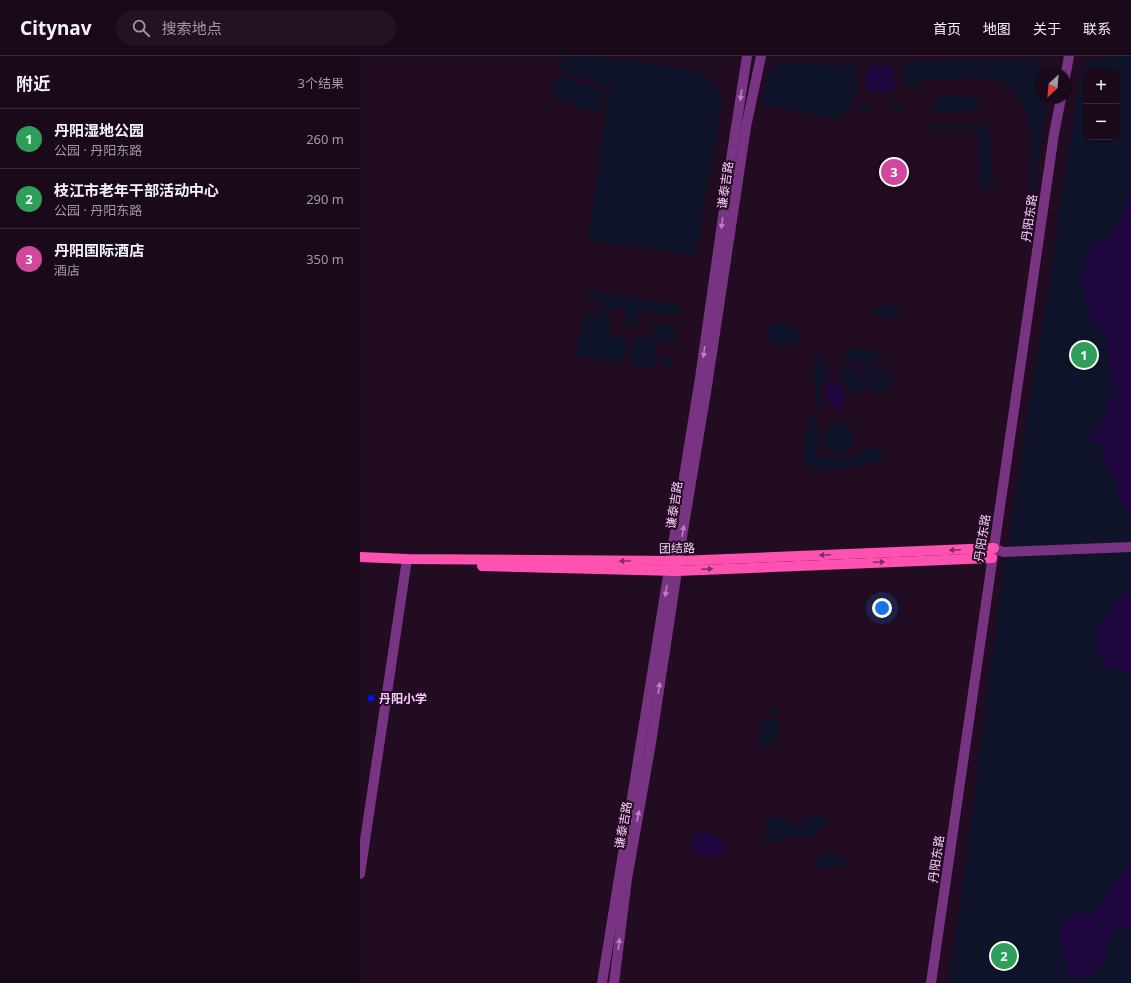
<!DOCTYPE html>
<html lang="zh">
<head>
<meta charset="utf-8">
<style>
  :root { --surface:#190919; --page:#221222; --text:#f1f3f6; --muted:#9f9aa2; --line:#372a38; --accent:#2563eb }
  body { margin:0; font-family:"Noto Sans","Noto Sans SC",sans-serif; background:var(--page); color:var(--text) }
  .controls { position:absolute; right:12px; top:12px; display:grid; overflow:hidden; border-radius:8px; box-shadow:0 1px 3px #0004 }
  .controls button { width:36px; height:36px; display:grid; place-items:center; padding:0; border:0; border-bottom:1px solid var(--line); background:var(--surface); color:var(--text); font:20px sans-serif }
  .compass { position:absolute; left:675px; top:12px; width:36px; height:36px; border-radius:50%; background:var(--surface); box-shadow:0 1px 3px #0004; rotate:206deg }
  .you { position:absolute; left:522px; top:552px; width:14px; height:14px; margin:-10px; border:3px solid #fff; border-radius:50%; background:#1a73e8; box-shadow:0 0 0 6px #1a73e833 }
  .badge { display:grid; place-items:center; width:26px; height:26px; border-radius:50%; background:var(--accent); color:#fff; font-size:13px; font-weight:700 }
  .pin { position:absolute; translate:-50% -50%; border:2px solid #fff; box-shadow:0 1px 4px #0006 }
  .list { margin:0; padding:0; list-style:none }
  h2 { display:flex; justify-content:space-between; align-items:center; height:52px; margin:0; padding:0 16px; font-size:17px }
  h2 small { font-size:13px; font-weight:400; color:var(--muted) }
  .list li { display:grid; grid-template-columns:26px 1fr auto; gap:12px; align-items:center; box-sizing:border-box; height:60px; padding:0 16px; border-top:1px solid var(--line) }
  .list b { display:block; font-size:15px; white-space:nowrap }
  .list p { margin:0; font-size:13px; white-space:nowrap; color:var(--muted) }
  .list em { font-size:13px; font-style:normal; color:var(--muted) }
  .icon { flex:none; width:22px; height:22px; fill:none; stroke:currentColor; stroke-width:2; stroke-linecap:round; stroke-linejoin:round }
  .map { position:relative; flex:none; width:771px; height:927px; overflow:hidden }
  header { display:flex; align-items:center; gap:24px; box-sizing:border-box; height:56px; padding:0 20px; background:var(--surface); border-bottom:1px solid var(--line) }
  header strong { font-size:19px }
  nav { display:flex; gap:22px; margin-inline-start:auto; font-size:14px }
  .search { width:280px; height:36px; background:var(--page); display:flex; align-items:center; gap:10px; box-sizing:border-box; padding:0 14px; border-radius:22px; color:var(--muted); font-size:15px }
  main { display:flex }
  aside { flex:1; background:var(--surface) }
  .map>svg:first-child { display:block }
  .green { fill:#0f142b; fill-rule:evenodd }
  .water { fill:#21073f }
  .lines { fill:none; stroke-linecap:round; stroke-linejoin:round }
  .minor { stroke:#783482; stroke-width:10 }
  .major { stroke:#ff52b0; stroke-width:10 }
  .oneway { fill:#ba80c0 }
  .oneway2 { fill:#852c61 }
  .poi-dot { fill:#0011f6; stroke:#210c21; stroke-width:1.5 }
  .labels { text-anchor:middle; dominant-baseline:central; stroke-width:4; stroke-linejoin:round; paint-order:stroke }
  .street-label { font-size:12px; fill:#fccbff; stroke:#210c21 }
  .poi-label { font-size:12px; font-weight:bold; fill:#fccbff; stroke:#210c21; text-anchor:start }
</style>
</head>
<body>
<header>
<strong>Citynav</strong>
<div class="search"><svg class="icon" aria-label="search" viewBox="0 0 24 24"><circle cx="10" cy="10" r="6"/><path d="M15 15l6 6"/></svg>搜索地点</div>
<nav><a>首页</a><a>地图</a><a>关于</a><a>联系</a></nav>
</header>
<main>
<aside>
<h2>附近<small>3个结果</small></h2>
<ul class="list">
<li><span class="badge" style="background:#2e9e5b">1</span><div><b>丹阳湿地公园</b><p>公园 · 丹阳东路</p></div><em>260 m</em></li>
<li><span class="badge" style="background:#2e9e5b">2</span><div><b>枝江市老年干部活动中心</b><p>公园 · 丹阳东路</p></div><em>290 m</em></li>
<li><span class="badge" style="background:#d1479c">3</span><div><b>丹阳国际酒店</b><p>酒店</p></div><em>350 m</em></li>
</ul>
</aside>
<div class="map">
<svg width="771" height="927" viewBox="0 0 771 927">
  <rect width="100%" height="100%" fill="#210c21"/>
  <!-- green -->
  <g class="green">
    <polygon points="204,0 240,0 341,16 363,40 336,199 228,184 250,31 199,14"/>
    <path d="M760,0H771V927H587L598,866L643,517L723,6ZM726,15H756V81H726Z"/>
    <polygon points="675,2 681,14 685,18 681,18 681,42 688,42 669,166 671,97 671,77 665,55 653,33 638,25 619,22 561,25 559,29 559,33 553,33 545,30 542,14 545,8 548,6"/>
    <path d="M426,8L493,9C504,29 493,49 479,63L403,49L405,27L409,16L416,9Z"/>
    <polygon points="198,19 246,35 239,57 191,40"/>
    <polygon points="607,39 618,44 618,47 614,55 577,57 573,52 572,46 575,42"/>
    <path d="M533,45C539,44 543,48 543,54L538,58H535L533,56L532,47Z"/>
    <polygon points="504,46 511,48 510,53 508,58 504,58 501,53"/>
    <polygon points="572,68 622,69 629,76 634,132 621,133 618,81 613,73 608,72 571,74"/>
    <polygon points="226,234 319,249 317,259 278,254 276,270 265,269 267,254 251,252 248,279 267,282 263,307 217,300 224,258 242,260 244,244 225,241"/>
    <path d="M526,249H540C537,264 526,262 514,260L512,259L516,253Z"/>
    <path d="M292,267L316,271L314,285L302,284C297,289 293,295 297,302L295,307L297,310L296,312L268,308L273,282L289,285Z"/>
    <path d="M415,267C425,268 435,270 441,278L440,285C427,289 415,295 407,280C408,273 408,269 415,267Z"/>
    <path d="M482,292L519,295C518,300 516,306 510,308C504,311 491,306 486,301C484,299 483,295 482,292Z"/>
    <path d="M457,298L464,305L468,317L459,332L462,349L455,350C455,343 456,335 455,327C454,317 451,308 457,298Z"/>
    <polygon points="304,300 310,302 311,305 309,310 306,311 303,310 301,305 303,301"/>
    <path d="M487,309L493,310C499,316 502,321 504,329L501,336L497,338C490,335 478,324 482,314C483,312 485,311 487,309Z"/>
    <path d="M522,309L527,311L531,316C523,318 518,317 512,312Z"/>
    <path d="M504,311C510,314 516,321 523,321C527,321 530,319 533,319V327C526,336 517,338 507,332C509,325 504,318 504,311Z"/>
    <path d="M453,355L457,358L456,365L460,371L457,395L458,401L465,400L490,402L510,392L521,393L526,399C524,401 522,404 519,405C514,407 507,408 501,409C487,412 456,422 446,406C439,394 450,366 453,355Z"/>
    <circle cx="479" cy="382" r="15"/>
    <path d="M412,650H414C417,653 418,655 417,659L409,658L410,653Z"/>
    <path d="M407,663L420,665L417,679V685L404,691L399,687C398,678 399,668 407,663Z"/>
    <polygon points="447,761 468,761 465,770 452,780 435,781 411,786 404,785 407,762 429,764 433,769 441,768"/>
    <polygon points="472,797 482,802 490,809 454,813 454,810 459,801"/>
  </g>
  <!-- water -->
  <g class="water">
    <polygon points="511,10 530,10 536,29 531,36 511,36 506,32 506,19"/>
    <polygon points="771,135 771,462 757,438 754,424 746,409 741,398 745,390 737,386 735,389 731,387 746,356 749,341 755,342 757,329 750,326 749,305 747,285 736,269 726,249 721,231 723,216 733,188 750,180 758,167"/>
    <path d="M470,325C484,327 487,340 482,352L479,354C466,350 459,336 470,325Z"/>
    <polygon points="771,533 771,618 757,613 750,612 745,610 736,587 736,579 739,570 757,544 763,537"/>
    <path d="M339,776C351,777 361,779 366,791L362,798L351,801L338,799L332,791V782Z"/>
    <path d="M771,807V871C761,872 748,874 747,886C746,892 748,897 746,902C741,911 733,916 726,922L718,921L707,922L705,918L709,910C704,902 698,883 701,874C702,870 706,866 708,863C715,854 720,856 730,860L741,850H744C744,848 744,845 744,844C746,835 765,814 771,807Z"/>
  </g>
  <g class="lines">
    <!-- minor -->
    <g class="minor">
      <polyline points="705,22 709,0"/>
      <polyline points="634,492 643,496 771,491"/>
      <polyline points="0,818 47,503"/>
      <polyline points="242,927 340,322 372,97 387,0"/>
      <polyline points="254,927 267,823 291,687 317,515 318,505 347,330 386,71 401,0"/>
      <polyline points="571,927 694,78 701,42"/>
    </g>
    <!-- major -->
    <g class="major">
      <polyline points="0,501 47,503 318,505 634,492"/>
      <polyline points="122,510 317,515 632,502"/>
    </g>
  </g>
  <!-- one-way arrows -->
  <defs><path id="oneway-solid" d="M-6-.8H1V-3.2L6.5 0L1 3.2V.8H-6Z"/></defs>
  <g class="oneway">
    <use href="#oneway-solid" transform="translate(381 39) rotate(99)"/>
    <use href="#oneway-solid" transform="translate(362 167) rotate(98)"/>
    <use href="#oneway-solid" transform="translate(344 296) rotate(98)"/>
    <use href="#oneway-solid" transform="translate(323 475) rotate(-81)"/>
    <use href="#oneway-solid" transform="translate(306 535) rotate(99)"/>
    <use href="#oneway-solid" transform="translate(299 632) rotate(-81)"/>
    <use href="#oneway-solid" transform="translate(278 760) rotate(-80)"/>
    <use href="#oneway-solid" transform="translate(259 888) rotate(-83)"/>
  </g>
  <g class="oneway2">
    <use href="#oneway-solid" transform="translate(595 494) rotate(178)"/>
    <use href="#oneway-solid" transform="translate(465 499) rotate(178)"/>
    <use href="#oneway-solid" transform="translate(265 505) rotate(-180)"/>
    <use href="#oneway-solid" transform="translate(519 506) rotate(-2)"/>
    <use href="#oneway-solid" transform="translate(347 513) rotate(-2)"/>
  </g>
  <!-- markers -->
  <circle class="poi-dot" cx="11" cy="642" r="4"/>
  <g class="labels">
    <!-- street labels -->
    <g class="street-label">
      <text transform="translate(365 129) rotate(-82)">谦泰吉路</text>
      <text transform="translate(669 162) rotate(-82)">丹阳东路</text>
      <text transform="translate(314 449) rotate(-81)">谦泰吉路</text>
      <text transform="translate(622 482) rotate(-81)">丹阳东路</text>
      <text transform="translate(317 492) rotate(-1)">团结路</text>
      <text transform="translate(263 769) rotate(-80)">谦泰吉路</text>
      <text transform="translate(576 803) rotate(-82)">丹阳东路</text>
    </g>
    <!-- poi labels -->
    <g class="poi-label">
      <text x="19" y="642">丹阳小学</text>
    </g>
  </g>
</svg>
<div class="controls">
<button>+</button>
<button>−</button>
</div>
<svg class="compass" viewBox="-18 -18 36 36"><path d="M0-13l5 13h-10z" fill="#e53935"/><path d="M0 13l5-13h-10z" fill="#9f9aa2"/></svg>
<div class="you"></div>
<div class="pin badge" style="left:724px;top:299px;background:#2e9e5b">1</div>
<div class="pin badge" style="left:644px;top:900px;background:#2e9e5b">2</div>
<div class="pin badge" style="left:534px;top:116px;background:#d1479c">3</div>
</div>
</main>
</body>
</html>
